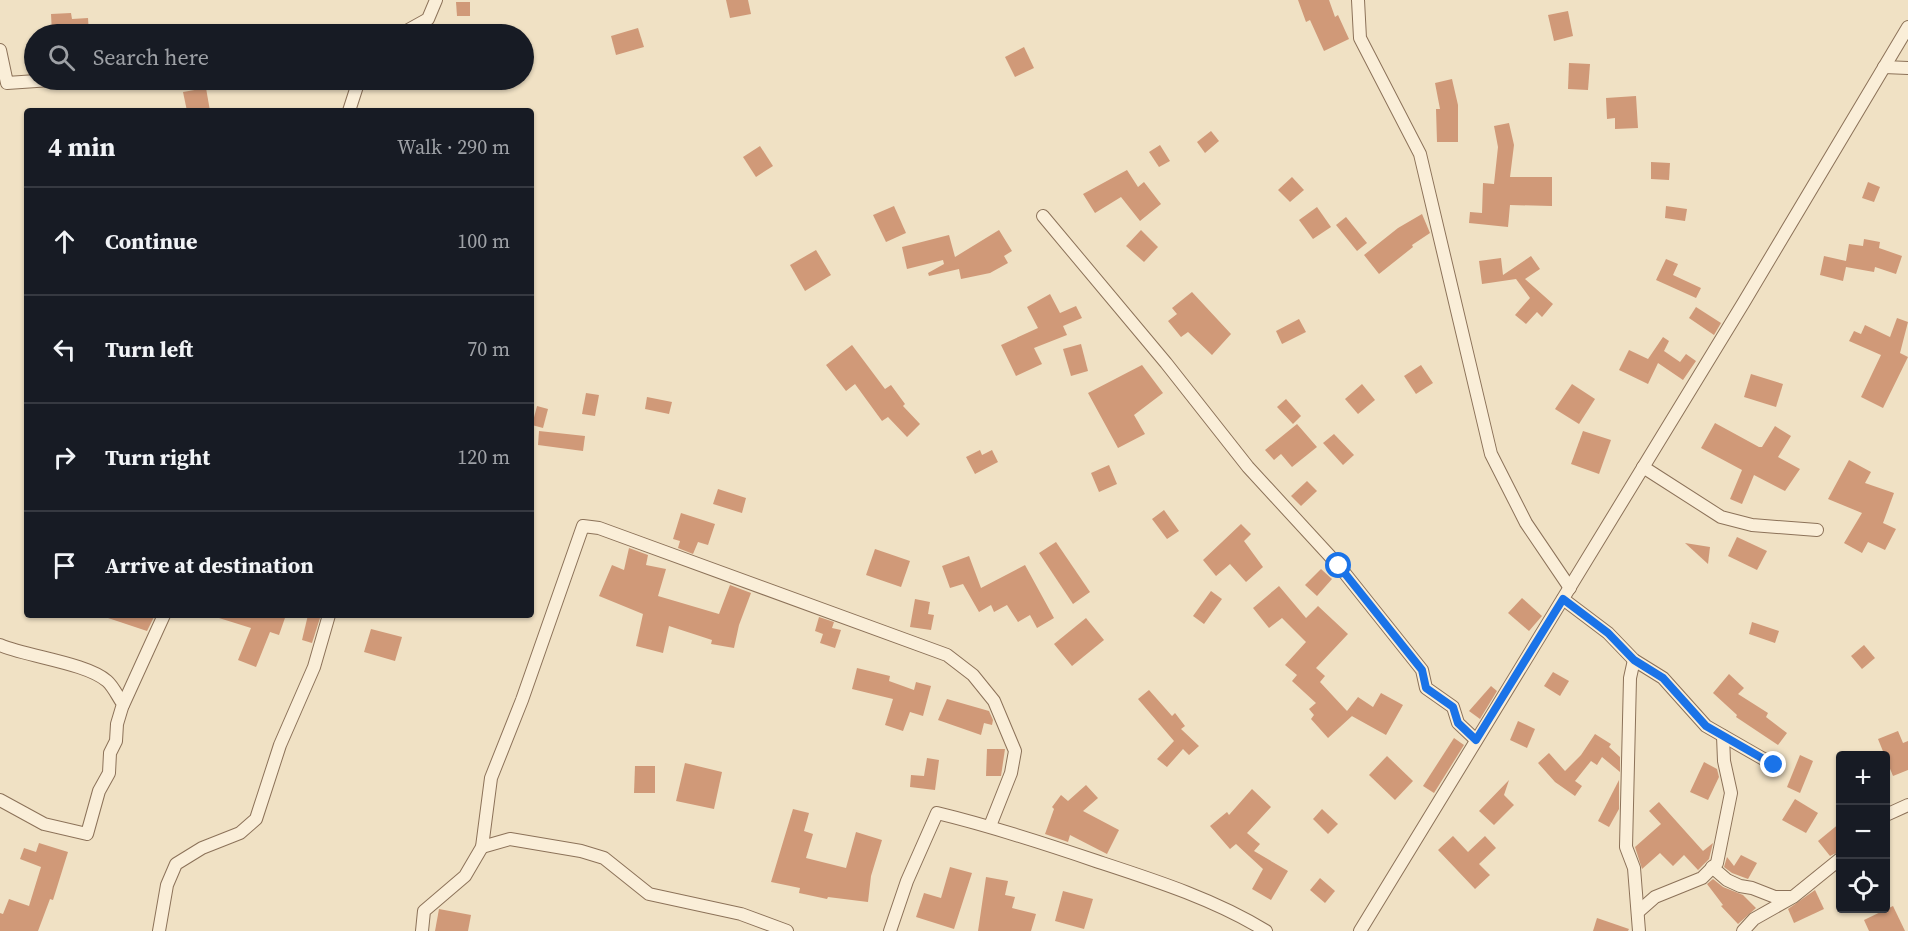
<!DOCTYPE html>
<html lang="en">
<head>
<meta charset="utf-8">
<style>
  :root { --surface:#171b24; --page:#20242c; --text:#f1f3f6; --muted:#9ea1a6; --line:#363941 }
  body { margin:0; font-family:"Source Serif 4",serif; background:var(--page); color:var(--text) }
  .controls { position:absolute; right:18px; bottom:18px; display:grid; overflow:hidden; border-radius:6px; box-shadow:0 2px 4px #0004 }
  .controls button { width:54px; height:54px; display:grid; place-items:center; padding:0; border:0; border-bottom:2px solid var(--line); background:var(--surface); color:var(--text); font:30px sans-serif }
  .stop { position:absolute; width:18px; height:18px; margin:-14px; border:4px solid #1a73e8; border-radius:50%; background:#fff }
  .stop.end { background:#1a73e8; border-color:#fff; box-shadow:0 2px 6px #0008 }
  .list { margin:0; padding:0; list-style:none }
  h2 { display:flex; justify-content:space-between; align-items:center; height:78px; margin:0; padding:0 24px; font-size:26px }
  h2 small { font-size:20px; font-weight:400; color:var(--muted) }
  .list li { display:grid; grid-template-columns:39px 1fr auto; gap:18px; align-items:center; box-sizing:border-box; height:108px; padding:0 24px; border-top:2px solid var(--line) }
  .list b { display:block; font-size:22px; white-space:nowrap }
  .list em { font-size:20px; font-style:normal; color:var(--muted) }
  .icon { flex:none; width:33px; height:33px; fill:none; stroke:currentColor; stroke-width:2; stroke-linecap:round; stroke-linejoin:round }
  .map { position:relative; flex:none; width:1908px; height:931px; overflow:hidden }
  .search { position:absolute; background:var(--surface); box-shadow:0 2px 4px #0004; left:24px; top:24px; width:510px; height:66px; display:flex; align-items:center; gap:15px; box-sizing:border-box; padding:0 21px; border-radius:33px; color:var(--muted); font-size:22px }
  .panel { position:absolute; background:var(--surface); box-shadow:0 2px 4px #0004; left:24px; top:108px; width:510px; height:510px; border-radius:6px }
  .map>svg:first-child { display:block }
  .building { fill:#d09978 }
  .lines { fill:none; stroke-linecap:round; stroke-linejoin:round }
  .street-casing { stroke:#8c7259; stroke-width:14 }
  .street { stroke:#faeed8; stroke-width:12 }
  .route { stroke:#1a73e8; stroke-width:8 }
</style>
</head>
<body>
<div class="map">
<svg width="1908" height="931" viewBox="0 0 1908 931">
  <rect width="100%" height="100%" fill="#f0e1c4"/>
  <!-- building -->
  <g class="building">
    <polygon points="726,0 748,0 751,14 730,18"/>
    <polygon points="1298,0 1329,0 1335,17 1338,15 1349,39 1324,51 1310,20 1306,22"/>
    <polygon points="456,2 470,2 470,16 457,16"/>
    <polygon points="1568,11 1573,36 1554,41 1548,15"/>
    <polygon points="71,13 72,19 88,18 89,34 52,34 51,14"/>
    <polygon points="638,28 644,47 616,55 611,36"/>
    <polygon points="1024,47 1034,68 1015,77 1005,57"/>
    <polygon points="1569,63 1590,64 1588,90 1568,89"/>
    <polygon points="1452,79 1458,105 1458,142 1437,142 1436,109 1440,109 1435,83"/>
    <polygon points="206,88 210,111 187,111 183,92"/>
    <polygon points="1636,96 1638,128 1615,129 1615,118 1607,119 1606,98"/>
    <polygon points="1509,123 1514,145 1510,177 1552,177 1552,206 1510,205 1508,227 1469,223 1470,212 1482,213 1483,183 1494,184 1498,147 1494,126"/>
    <polygon points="1211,131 1219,141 1205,153 1197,142"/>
    <polygon points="1160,145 1170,161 1159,167 1149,152"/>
    <polygon points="760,146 773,166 756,177 743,157"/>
    <polygon points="1651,162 1670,163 1669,180 1651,179"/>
    <polygon points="1127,170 1138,187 1144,182 1161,204 1140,221 1121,197 1095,213 1083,194"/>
    <polygon points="1292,177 1304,190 1290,202 1278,190"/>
    <polygon points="1868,182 1880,187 1874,202 1862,198"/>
    <polygon points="894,206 906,233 886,242 873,215"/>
    <polygon points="1666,206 1687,209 1685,221 1665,218"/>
    <polygon points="1317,207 1331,227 1313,239 1299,220"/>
    <polygon points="1422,214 1430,233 1412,245 1413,247 1379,274 1364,255 1398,228"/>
    <polygon points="1346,217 1367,243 1357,251 1336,225"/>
    <polygon points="999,230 1012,251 1004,256 1008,263 990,273 961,279 959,269 929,276 928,273 944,264 943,260 907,269 902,247 949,235 955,257"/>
    <polygon points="1141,230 1158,247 1144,262 1126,246"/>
    <polygon points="1864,239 1880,242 1879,248 1902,256 1896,274 1875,267 1874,272 1846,267 1843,281 1820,275 1824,256 1846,261 1849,244 1863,246"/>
    <polygon points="816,250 831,275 805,291 790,265"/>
    <polygon points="1531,256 1540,269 1525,279 1553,304 1542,317 1537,312 1526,324 1515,315 1530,298 1516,279 1482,284 1479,261 1501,258 1503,275"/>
    <polygon points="1666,259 1678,264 1673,275 1701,288 1696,298 1656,280"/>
    <polygon points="1192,292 1231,334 1212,355 1188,332 1181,337 1168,321 1177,314 1172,308"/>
    <polygon points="1050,294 1060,313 1076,306 1082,318 1063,326 1067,335 1034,348 1042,364 1016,376 1001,345 1038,328 1027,307"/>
    <polygon points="1696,307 1721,323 1714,335 1689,318"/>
    <polygon points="1897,318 1908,322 1900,353 1908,357 1883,408 1861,397 1881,355 1849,341 1854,331 1861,334 1865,325 1890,337"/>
    <polygon points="1299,319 1306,332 1282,344 1276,331"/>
    <polygon points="1663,337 1669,341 1664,351 1680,362 1686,354 1696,361 1683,380 1658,363 1648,384 1619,370 1629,350 1648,359"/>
    <polygon points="1081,344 1088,371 1071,376 1063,349"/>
    <polygon points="852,345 885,389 891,385 905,404 903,406 920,424 907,437 888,417 882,421 855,384 846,391 826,365"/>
    <polygon points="1142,365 1163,393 1134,415 1145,434 1118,448 1088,393"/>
    <polygon points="1421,365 1433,383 1416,394 1404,376"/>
    <polygon points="1751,374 1783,384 1776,407 1744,397"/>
    <polygon points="1362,384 1375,400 1358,414 1345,399"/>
    <polygon points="1572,384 1595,399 1579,424 1555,409"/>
    <polygon points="586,393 599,395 595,416 582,414"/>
    <polygon points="647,397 672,402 669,414 645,409"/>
    <polygon points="1286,399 1301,416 1293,424 1277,407"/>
    <polygon points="537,406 548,409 543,428 532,425"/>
    <polygon points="1715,423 1759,447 1762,447 1775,426 1791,436 1778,457 1800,469 1785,491 1754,475 1742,504 1730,499 1742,470 1701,448"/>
    <polygon points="1297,424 1317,447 1292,467 1281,454 1274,460 1265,450"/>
    <polygon points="539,431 585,436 583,451 538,445"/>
    <polygon points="1583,431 1611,440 1599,474 1571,464"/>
    <polygon points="1334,434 1354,455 1343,465 1323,443"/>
    <polygon points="980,450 982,455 992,450 998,462 975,474 966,457"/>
    <polygon points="1849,460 1871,472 1865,483 1894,493 1883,523 1896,529 1885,550 1868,542 1862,553 1844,543 1862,513 1828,499"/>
    <polygon points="1109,465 1117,484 1099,492 1091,473"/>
    <polygon points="1307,481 1317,491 1301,506 1291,496"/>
    <polygon points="718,489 746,498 742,513 713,504"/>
    <polygon points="1164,510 1179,531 1167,539 1152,519"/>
    <polygon points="681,513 715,524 708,545 698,542 693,554 678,548 680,541 673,539"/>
    <polygon points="1241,524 1251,534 1244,541 1263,567 1246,582 1230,564 1216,576 1203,560"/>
    <polygon points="1737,537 1767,551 1757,570 1728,556"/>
    <polygon points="1056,542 1090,592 1073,604 1039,553"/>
    <polygon points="1685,543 1710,547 1708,564"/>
    <polygon points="629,548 648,555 646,565 666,569 658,596 719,614 730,585 751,593 739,625 734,648 711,644 712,640 669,626 663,653 636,646 643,614 599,596 612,565 624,570"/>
    <polygon points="875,549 910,561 901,587 866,575"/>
    <polygon points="969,556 981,588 1025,565 1054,618 1037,628 1030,615 1018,622 1007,605 994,612 991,605 979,612 963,584 950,588 942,566"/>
    <polygon points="1321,569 1332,579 1317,596 1305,585"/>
    <polygon points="1279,586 1306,618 1318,606 1348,634 1316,668 1325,676 1320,682 1347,711 1358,697 1373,707 1381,693 1403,705 1386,735 1350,715 1352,716 1328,738 1311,719 1314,715 1309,709 1316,703 1292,681 1297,675 1285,665 1306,642 1282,618 1269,628 1253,608"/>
    <polygon points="1211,591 1222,599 1204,624 1193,616"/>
    <polygon points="1522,598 1542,616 1529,631 1508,613"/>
    <polygon points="915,599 930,602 928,614 934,615 931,630 910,627"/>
    <polygon points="105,615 155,615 147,631 105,617"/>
    <polygon points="219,615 286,615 279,635 270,632 256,667 238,660 251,628 219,618"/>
    <polygon points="308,615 320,618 312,643 302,640"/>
    <polygon points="819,617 834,622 832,628 841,630 835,648 820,643 823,634 815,631"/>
    <polygon points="1086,618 1104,640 1072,666 1054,644"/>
    <polygon points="1752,622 1779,631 1775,643 1749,634"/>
    <polygon points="371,629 402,637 395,661 364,652"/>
    <polygon points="1864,645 1875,658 1862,669 1851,656"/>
    <polygon points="857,668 890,676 889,681 914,690 916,682 931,686 923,716 910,712 903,731 885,725 893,699 852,689"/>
    <polygon points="1553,672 1569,681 1560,696 1544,686"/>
    <polygon points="1729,674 1744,688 1738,694 1768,713 1766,717 1787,733 1778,745 1736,717 1737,715 1713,693"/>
    <polygon points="1491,686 1497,691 1480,719 1469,711"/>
    <polygon points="1149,690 1172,716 1175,713 1185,726 1181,729 1199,746 1189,755 1183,749 1167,767 1157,759 1174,741 1138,699"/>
    <polygon points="947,699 989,711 993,720 992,725 984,723 981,735 938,720"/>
    <polygon points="1518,721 1535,729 1527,748 1510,740"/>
    <polygon points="1898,731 1903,743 1908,741 1908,770 1893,776 1878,739"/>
    <polygon points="1595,734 1611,744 1609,747 1620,757 1620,772 1602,757 1597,765 1591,761 1575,781 1582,786 1575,796 1555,782 1538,763 1549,753 1565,771 1581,755"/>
    <polygon points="1454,738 1464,745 1434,793 1423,786"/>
    <polygon points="987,749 1005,749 1001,776 986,776"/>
    <polygon points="1800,755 1813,761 1800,793 1787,787"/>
    <polygon points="1387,756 1413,781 1395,800 1369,775"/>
    <polygon points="927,758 939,760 935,790 910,787 911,775 924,776"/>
    <polygon points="1704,762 1717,769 1719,777 1708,800 1690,792"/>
    <polygon points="685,763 722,772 714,809 676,801"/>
    <polygon points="635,766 655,766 655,793 634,793"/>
    <polygon points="1509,780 1504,795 1514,805 1494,825 1479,811"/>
    <polygon points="1619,780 1619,809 1609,827 1598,821"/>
    <polygon points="1086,785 1098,798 1083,811 1119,830 1107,854 1070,835 1068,842 1045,834 1054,809 1052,807 1061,795 1068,801"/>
    <polygon points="1252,789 1271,807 1247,833 1260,844 1254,851 1288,871 1271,900 1252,889 1263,869 1236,844 1230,849 1210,826 1227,812 1229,815"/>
    <polygon points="1795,799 1818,813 1806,833 1782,820"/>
    <polygon points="1659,802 1703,851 1713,843 1709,859 1698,870 1684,855 1673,866 1660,853 1642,869 1635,847 1661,824 1649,811"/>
    <polygon points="793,809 809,813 804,831 813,834 806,858 846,868 856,832 882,840 871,876 868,902 828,897 827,899 799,893 800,888 771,882"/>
    <polygon points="1322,809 1338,824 1328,834 1313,819"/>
    <polygon points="1840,823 1840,851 1830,856 1818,841"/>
    <polygon points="1453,836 1468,852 1485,836 1496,848 1479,864 1490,875 1475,889 1438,850"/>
    <polygon points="39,843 68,852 53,900 50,899 38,931 0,931 0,913 3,914 9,899 29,906 41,867 20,859 24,848 36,852"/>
    <polygon points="1741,855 1757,863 1748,879 1732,873 1724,867 1727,857 1734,866"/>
    <polygon points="950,867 972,873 954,929 916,917 924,893 941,898"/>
    <polygon points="986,877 1008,881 1005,895 1015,897 1012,908 1036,914 1031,931 978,931"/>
    <polygon points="1320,878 1335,891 1325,903 1310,890"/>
    <polygon points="1713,879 1723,887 1743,895 1756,908 1738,924 1721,906 1723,905 1707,884"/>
    <polygon points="1815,890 1824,909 1794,923 1788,909"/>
    <polygon points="1063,891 1093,899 1084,929 1055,921"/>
    <polygon points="1893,906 1905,931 1869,931 1864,920"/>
    <polygon points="439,909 471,915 468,931 435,931"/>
    <polygon points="1597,918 1629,929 1628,931 1593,931"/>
  </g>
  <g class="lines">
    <!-- street casing -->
    <g class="street-casing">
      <g id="street">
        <polyline points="1358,0 1360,38 1420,154 1491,454 1526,523 1570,588"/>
        <polyline points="401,34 428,19 436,0"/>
        <polyline points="0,50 7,83 51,80"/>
        <polyline points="1884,67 1908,68"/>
        <polyline points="349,111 359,80"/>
        <polyline points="1043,216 1166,363 1248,467 1339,566 1422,670 1426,688 1453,707 1458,723 1476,740"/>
        <polyline points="1643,467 1721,517 1752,525 1817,530"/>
        <polyline points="1563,599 1608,633 1634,660 1663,678 1706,726 1774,765"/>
        <path d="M0,645C29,657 86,663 107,681C113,686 118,697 123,704L117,724L116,741L110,753L109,773L99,791L87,834L44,824L0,800"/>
        <polyline points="1634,660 1630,678 1626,847 1634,868 1639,931"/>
        <polyline points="123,705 164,615"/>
        <polyline points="1886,815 1908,805"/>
        <polyline points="482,847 510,839 581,851 604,858 649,894 741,914 787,931"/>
        <polyline points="1712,867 1727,880 1740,886 1752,888 1775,897 1790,897"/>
        <polyline points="1638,912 1655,897 1702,878 1717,863 1731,793 1724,761 1723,736"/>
        <polyline points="159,931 167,885 176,864 202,848 240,833 256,819 280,745 314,667 329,615"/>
        <polyline points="422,931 424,911 465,876 482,847 491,778 522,700 583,526 599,528 947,655 973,675 994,701 1015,751 1011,773 990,826"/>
        <path d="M890,931L907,881L937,813C991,826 1043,843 1096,861C1154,880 1214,899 1266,931"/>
        <polyline points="1360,931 1744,302 1908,27"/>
        <polyline points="1743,931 1754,919 1793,897 1840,859"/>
      </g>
    </g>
    <!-- street -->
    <use href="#street" class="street"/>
  </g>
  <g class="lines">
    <!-- route -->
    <polyline class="route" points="1339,566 1422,670 1426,688 1453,707 1458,723 1476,740 1563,599 1608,633 1634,660 1663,678 1706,726 1774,765"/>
  </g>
</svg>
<div class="controls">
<button>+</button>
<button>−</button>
<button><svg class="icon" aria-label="locate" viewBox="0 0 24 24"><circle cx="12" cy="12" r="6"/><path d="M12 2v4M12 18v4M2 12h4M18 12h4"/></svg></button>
</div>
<div class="stop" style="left:1339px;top:566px"></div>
<div class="stop end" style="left:1774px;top:765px"></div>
<div class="search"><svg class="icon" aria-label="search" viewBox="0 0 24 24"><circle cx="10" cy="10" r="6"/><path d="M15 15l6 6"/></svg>Search here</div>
<section class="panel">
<h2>4 min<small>Walk · 290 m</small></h2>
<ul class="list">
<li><svg class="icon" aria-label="ahead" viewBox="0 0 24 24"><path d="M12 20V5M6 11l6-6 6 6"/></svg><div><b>Continue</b></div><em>100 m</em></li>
<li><svg class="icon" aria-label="left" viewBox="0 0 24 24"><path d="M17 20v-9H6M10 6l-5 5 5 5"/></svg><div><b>Turn left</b></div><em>70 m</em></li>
<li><svg class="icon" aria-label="right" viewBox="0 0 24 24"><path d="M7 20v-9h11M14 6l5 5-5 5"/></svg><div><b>Turn right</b></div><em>120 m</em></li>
<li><svg class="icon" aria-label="arrive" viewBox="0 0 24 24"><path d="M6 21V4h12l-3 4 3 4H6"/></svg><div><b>Arrive at destination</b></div></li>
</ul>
</section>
</div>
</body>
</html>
